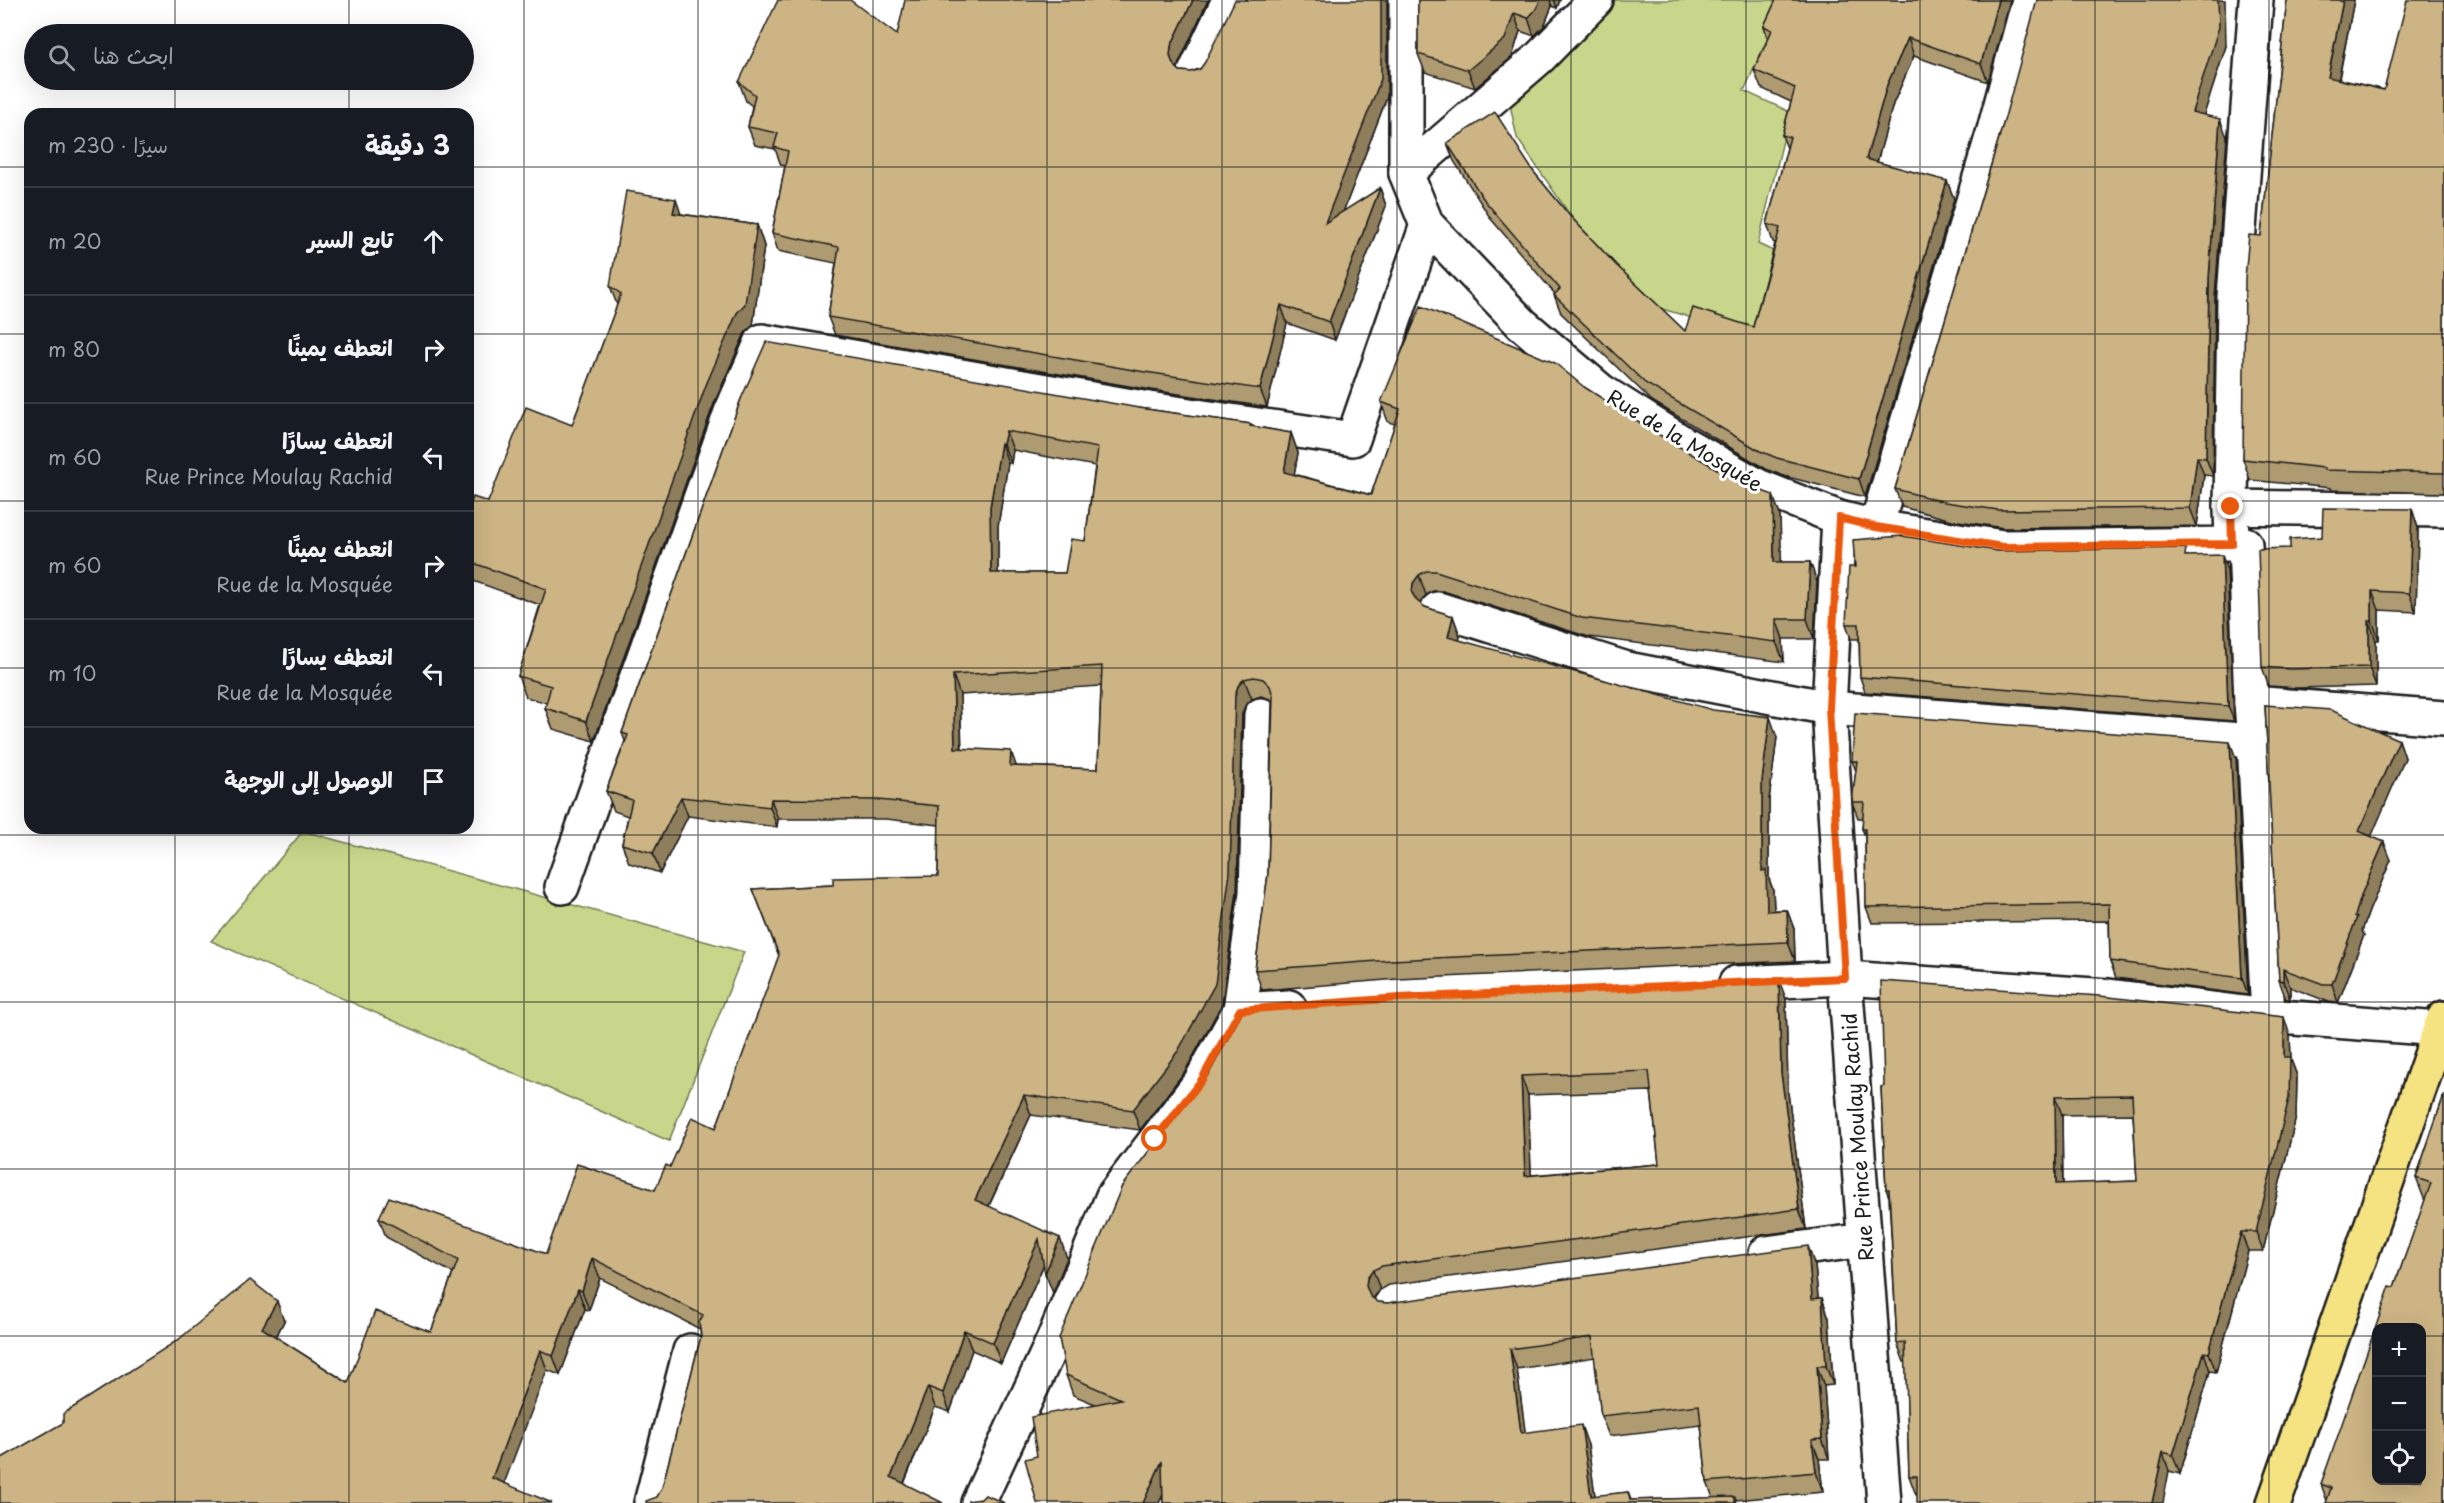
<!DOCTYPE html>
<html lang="ar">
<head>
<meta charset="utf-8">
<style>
  :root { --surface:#171b24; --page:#20242c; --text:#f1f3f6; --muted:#9ea1a6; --line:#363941 }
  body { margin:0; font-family:"Playpen Sans","Playpen Sans Arabic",sans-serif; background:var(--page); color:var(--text); direction:rtl }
  .controls { position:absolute; right:18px; bottom:18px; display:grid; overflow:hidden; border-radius:12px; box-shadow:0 6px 24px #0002 }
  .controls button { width:54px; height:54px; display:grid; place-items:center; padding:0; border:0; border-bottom:2px solid var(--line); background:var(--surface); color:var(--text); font:30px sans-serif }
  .stop { position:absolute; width:18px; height:18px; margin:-14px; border:4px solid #ea580c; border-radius:50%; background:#fff }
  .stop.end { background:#ea580c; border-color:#fff; box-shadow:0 2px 6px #0008 }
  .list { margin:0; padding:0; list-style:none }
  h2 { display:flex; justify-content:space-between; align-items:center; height:78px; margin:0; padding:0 24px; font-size:26px }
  h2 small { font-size:20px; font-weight:400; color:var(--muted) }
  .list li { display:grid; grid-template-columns:39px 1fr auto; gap:18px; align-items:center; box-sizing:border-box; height:108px; padding:0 24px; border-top:2px solid var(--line) }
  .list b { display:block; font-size:22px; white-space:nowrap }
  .list p { margin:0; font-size:20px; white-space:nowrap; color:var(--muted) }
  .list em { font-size:20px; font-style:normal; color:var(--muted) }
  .icon { flex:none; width:33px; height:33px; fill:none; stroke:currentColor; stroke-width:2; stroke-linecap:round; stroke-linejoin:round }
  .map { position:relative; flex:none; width:2444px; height:1503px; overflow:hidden; direction:ltr }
  .search { position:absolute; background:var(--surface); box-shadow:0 6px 24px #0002; left:24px; top:24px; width:450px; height:66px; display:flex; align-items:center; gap:15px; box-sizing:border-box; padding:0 21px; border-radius:33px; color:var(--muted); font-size:22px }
  .panel { position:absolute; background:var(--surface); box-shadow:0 6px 24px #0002; left:24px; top:108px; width:450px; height:726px; border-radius:18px; direction:rtl }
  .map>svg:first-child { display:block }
  .green { fill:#c7d68a; stroke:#727953; stroke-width:1.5 }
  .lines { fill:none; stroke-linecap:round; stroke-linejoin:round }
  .street-casing { stroke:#1c1c1c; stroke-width:38 }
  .primary-casing { stroke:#1c1c1c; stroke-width:38 }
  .street { stroke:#fff; stroke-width:33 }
  .primary { stroke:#f5e382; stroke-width:33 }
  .wall { fill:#af9b72; stroke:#1c1c1c; stroke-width:1.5; fill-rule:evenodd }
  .shaded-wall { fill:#8f7e5c; stroke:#1c1c1c; stroke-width:1.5 }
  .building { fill:#ccb484; stroke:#1c1c1c; stroke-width:1.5; fill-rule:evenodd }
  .route { stroke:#ea580c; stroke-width:8 }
  .grid { fill:none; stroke:#1c1c1c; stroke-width:1.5; stroke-opacity:0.55 }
  .labels { text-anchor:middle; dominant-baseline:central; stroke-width:6; stroke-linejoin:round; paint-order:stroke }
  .street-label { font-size:20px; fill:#1c1c1c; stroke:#fff }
</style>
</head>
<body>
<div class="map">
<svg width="2444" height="1503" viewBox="0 0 2444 1503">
  <rect width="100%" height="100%" fill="#fff"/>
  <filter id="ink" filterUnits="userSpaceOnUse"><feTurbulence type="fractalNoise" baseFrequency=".0167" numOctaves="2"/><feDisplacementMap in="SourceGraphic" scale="12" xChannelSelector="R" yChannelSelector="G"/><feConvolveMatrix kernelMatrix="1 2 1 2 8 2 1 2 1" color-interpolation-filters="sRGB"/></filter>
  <g filter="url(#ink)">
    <!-- green -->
    <g class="green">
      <polygon points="1609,0 1772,0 1782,6 1744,91 1790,112 1758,244 1773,251 1752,336 1656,307 1575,222 1517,138 1509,100"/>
      <polygon points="303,831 744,952 669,1141 211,941"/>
    </g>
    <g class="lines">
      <!-- street casing -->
      <g class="street-casing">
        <g id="street">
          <polyline points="1406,0 1406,173 1427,225 1522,324 1601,391 1683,443 1758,486 1839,518 1876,527 2003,547 2232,544 2231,507 2444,510"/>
          <polyline points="1195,72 1229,0"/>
          <polyline points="1406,173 1540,57 1596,0"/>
          <polyline points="2231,507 2234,297 2256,0"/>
          <polyline points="1839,518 1829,708 1845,978 1884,1503"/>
          <polyline points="1876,527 1993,134 2029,0"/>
          <polyline points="2232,544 2245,544 2251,703"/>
          <polyline points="1438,609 1627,669 1829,708 2254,741 2251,703 2444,718"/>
          <polyline points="2254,741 2268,1016"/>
          <polyline points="562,887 731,412 762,341 1149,409 1353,439 1427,225"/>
          <polyline points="1736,983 1845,978 2109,996 2268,1016 2440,1029"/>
          <polyline points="1240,1010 1256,893 1261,715"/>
          <polyline points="1766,1253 1865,1240"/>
          <polyline points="651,1503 690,1351"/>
          <polyline points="978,1503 1053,1341 1113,1196 1201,1081 1240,1010 1289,1007"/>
        </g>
      </g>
      <!-- primary casing -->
      <g class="primary-casing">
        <polyline id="primary" points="2274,1503 2444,1018"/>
      </g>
      <!-- street -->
      <use href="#street" class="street"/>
      <!-- primary -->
      <use href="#primary" class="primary"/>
    </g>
    <!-- wall -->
    <g class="wall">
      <polygon points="1387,0 1387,97 1343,212 1380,188 1386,206 1335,340 1287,323 1267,407 1152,390 835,335 828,317 836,263 778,251 772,233 785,166 781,165 775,149 755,145 748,127 752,106 746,101 739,82 897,35 1178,65 1177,68 1180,71 1191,72"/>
      <polygon points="1418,0 1560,0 1557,8 1552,6 1544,26 1534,36 1520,31 1512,57 1475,88 1425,72 1418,54"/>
      <polygon points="1776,0 2010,0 1988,82 1914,56 1893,104 1877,162 1947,181 1954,199 1865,497 1784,476 1766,469 1652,401 1561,313 1554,295 1555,294 1491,219 1454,161 1447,143 1533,171 1570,216 1616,265 1685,331 1753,327 1775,243 1773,242 1767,224 1787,148 1782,135 1791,102 1761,88 1754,70 1768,39 1764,26"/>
      <polygon points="2287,0 2354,0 2339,79 2384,90 2444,0 2444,493 2332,490 2331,488 2250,480 2243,459 2261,236"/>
      <polygon points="2226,46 2204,114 2227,137 2215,297 2213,476 2204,475 2197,526 2004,528 1952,520 1902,507 1895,489 2004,121"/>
      <polygon points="681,214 757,225 764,246 753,325 745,333 713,406 594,741 553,729 545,708 547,703 526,697 518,676 540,605 468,579 468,512 488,502 572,425 617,305 610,286"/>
      <path d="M1584,387L1780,515L1781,562H1810L1817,582L1814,639H1783L1784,662L1589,637L1443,591H1433L1426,595L1420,604L1425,607L1453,616L1460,636L1459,640L1777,737L1769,800V879L1773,890L1774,910H1787L1794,929L1795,961L1398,979L1262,990L1255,970L1268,874L1272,701L1270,699L1261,696L1252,699L1245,706L1242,714L1237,891L1222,1004L1185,1071L1140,1130L1031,1115L989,1206L1067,1258L1053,1293L1044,1264L1001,1363L972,1350L950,1412L935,1407L904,1484L657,1497L662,1488L701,1336L700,1329L600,1278L589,1310L585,1309L560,1375L547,1370L0,1503L284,1321L276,1337L348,1383L431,1332L453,1273L386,1237L379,1218L546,1254L655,1190L670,1167L716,1128L779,956L753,889L833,885L938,876L939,825L886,819H778L777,827L688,816L660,873L629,863L622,844L628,816L614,811L606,791L625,741L622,733L741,399L1139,408L1251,424L1252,426L1291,433L1298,453L1294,474L1371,495L1395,424L1388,422L1381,402ZM1013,450L1095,466L1085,541L1065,573H998V526L1008,463H1011ZM1101,686L1098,769L1016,766L962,749L960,695Z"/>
      <polygon points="2412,509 2418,528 2416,612 2379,610 2379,640 2376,640 2376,686 2297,688 2269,686 2262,667 2290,548 2322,537"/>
      <polygon points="1998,551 2188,556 2227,570 2234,721 1865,692 1860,677 1859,639 1851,639 1846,624 1855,567"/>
      <polygon points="2265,705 2399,740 2405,758 2371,836 2391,860 2369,911 2362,931 2364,935 2338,1003 2329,1002 2290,987 2290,999 2286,999 2279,980"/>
      <polygon points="2236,758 2248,995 2116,978 2110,961 2109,921 1872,923 1866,907 1865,836 1862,829 1863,818 1858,818 1852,802 1856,771 1852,761"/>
      <path d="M1786,999L1788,1093L1806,1229L1389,1285L1380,1290L1374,1299L1378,1302L1387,1303L1815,1266L1818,1298H1822L1829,1318L1833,1385L1824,1386L1829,1459H1819L1823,1492L1736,1500L1737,1503H1163V1495L1159,1503L1037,1456L1095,1404L1073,1395L1066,1375L1122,1186ZM1651,1091L1659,1164L1531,1175L1528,1095ZM1595,1357L1601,1416L1609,1436L1701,1425L1707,1482L1713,1498L1631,1500L1628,1492L1595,1496L1588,1445L1525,1433L1517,1369Z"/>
      <path d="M2290,1036L2291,1060L2297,1076L2296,1117L2263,1251H2248L2216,1372L2210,1371L2180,1474L2169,1471L1916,1495L1909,1476L1906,1362H1904L1897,1343L1889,1197L1886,1189L1881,1087ZM2133,1114L2137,1181L2063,1184L2062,1115Z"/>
      <polygon points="2444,1095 2444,1503 2327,1501 2321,1484 2394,1287 2425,1201 2416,1178"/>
    </g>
    <!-- shaded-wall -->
    <g class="shaded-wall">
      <polygon points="1193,0 1208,0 1178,65 1176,74 1170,56 1171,46"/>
      <polygon points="1381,0 1387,0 1387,97 1332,241 1325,223"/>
      <polygon points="1540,0 1550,0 1552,6 1544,26 1534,36 1528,18"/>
      <polygon points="1554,0 1560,0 1557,8"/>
      <polygon points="1998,0 2010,0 1988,82 1981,64"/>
      <polygon points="2218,0 2225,0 2226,46 2199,130 2192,112"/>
      <polygon points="2343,0 2354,0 2335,97 2328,77"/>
      <polygon points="1514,13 1520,31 1512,57 1475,88 1468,70"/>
      <polygon points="1908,38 1914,56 1893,104 1873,177 1866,159 1887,85"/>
      <polygon points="2220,119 2227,137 2215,297 2213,476 2206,458 2209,279"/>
      <polygon points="1947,181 1954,199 1865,497 1859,479"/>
      <polygon points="1380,188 1386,206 1335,340 1329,322"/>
      <polygon points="676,199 683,220 673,213"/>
      <polygon points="757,225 764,246 753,325 745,333 713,406 594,741 586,721"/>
      <polygon points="1281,305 1287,323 1267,407 1260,389"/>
      <polygon points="1006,431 1013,450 1011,463 1003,444"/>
      <polygon points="1291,433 1298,453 1291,492 1284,472"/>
      <polygon points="1001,443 1008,463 998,526 998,593 991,573 990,507"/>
      <polygon points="2197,457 2204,475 2197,526 2190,508"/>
      <polygon points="1773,495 1780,515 1782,582 1774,562"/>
      <polygon points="2412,509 2418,528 2416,612 2409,593"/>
      <polygon points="2222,555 2227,570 2234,721 2228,706"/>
      <polygon points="1810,562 1817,582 1814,639 1807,619"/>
      <polygon points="1419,575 1426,595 1420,603 1420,612 1412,593 1413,583"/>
      <polygon points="2372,591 2379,610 2379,640 2372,621"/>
      <polygon points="1453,616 1460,636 1456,657 1448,637"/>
      <polygon points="1776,619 1783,639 1784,662 1776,642"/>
      <polygon points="2369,621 2376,640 2376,686 2369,667"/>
      <polygon points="953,675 960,695 962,768 955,748"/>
      <polygon points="1244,679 1252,699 1245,706 1242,714 1237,891 1222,1004 1185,1071 1140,1130 1133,1110 1235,695 1238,686"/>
      <polygon points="1770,717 1777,737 1769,800 1769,879 1773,890 1775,930 1767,911 1762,871 1762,781"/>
      <polygon points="2399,740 2405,758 2366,849 2359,831"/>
      <polygon points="2230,742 2236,758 2248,995 2242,978"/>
      <polygon points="1011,751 1018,771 1010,766"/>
      <polygon points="681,797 688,816 660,873 653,853"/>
      <polygon points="771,799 778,819 777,827 770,807"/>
      <polygon points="2384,842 2391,860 2369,911 2362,931 2364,935 2338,1003 2332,984 2362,893"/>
      <polygon points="1787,910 1794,929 1795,961 1788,942"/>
      <polygon points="2283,969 2290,987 2290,999 2283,981"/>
      <polygon points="1779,980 1786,999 1788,1093 1806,1229 1799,1209 1781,1073"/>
      <polygon points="2284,1017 2290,1036 2291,1060 2297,1076 2296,1117 2263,1251 2256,1232 2284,1057"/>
      <polygon points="1521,1076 1528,1095 1532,1196 1525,1176"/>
      <polygon points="1024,1095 1031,1115 982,1220 975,1200"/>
      <polygon points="2055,1096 2062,1115 2063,1203 2056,1184"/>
      <polygon points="2241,1232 2248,1251 2216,1372 2209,1353"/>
      <polygon points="1060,1238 1067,1258 1053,1293 1045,1273"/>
      <polygon points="1039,1239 1046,1259 1001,1363 993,1343"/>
      <polygon points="1808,1246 1815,1266 1820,1318 1812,1299"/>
      <polygon points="592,1258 600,1278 589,1310 582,1291"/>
      <polygon points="1373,1270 1380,1290 1374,1297 1373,1306 1366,1286 1367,1278"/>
      <polygon points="578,1289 585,1309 560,1375 553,1356"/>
      <polygon points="1822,1298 1829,1318 1833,1385 1826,1366"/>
      <polygon points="277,1301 284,1321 270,1348 262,1328"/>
      <polygon points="964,1330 972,1350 950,1412 943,1393"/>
      <polygon points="1510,1349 1517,1369 1528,1453 1521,1433"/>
      <polygon points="540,1350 547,1370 499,1497 492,1478"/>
      <polygon points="2204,1352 2210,1371 2180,1474 2173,1455"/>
      <polygon points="1817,1366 1824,1386 1829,1459 1822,1439"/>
      <polygon points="928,1387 935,1407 898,1497 891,1477"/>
      <polygon points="1581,1425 1588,1445 1596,1503 1591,1496"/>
      <polygon points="1812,1440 1819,1459 1823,1492 1816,1472"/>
      <polygon points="2163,1452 2169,1471 2163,1503 2152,1503"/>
      <polygon points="1162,1461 1169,1481 1159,1503 1143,1503"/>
    </g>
    <!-- building -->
    <g class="building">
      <polygon points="778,0 850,0 897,35 905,0 1193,0 1171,46 1170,56 1173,64 1180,71 1191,72 1200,69 1205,62 1235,0 1381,0 1381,79 1325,223 1380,188 1329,322 1281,305 1260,389 1145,372 828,317 839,247 772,233 788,151 774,147 778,133 748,127 755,95 739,82"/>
      <polygon points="1418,0 1540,0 1537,8 1528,18 1514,13 1505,39 1468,70 1418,54"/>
      <polygon points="1776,0 1998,0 1981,64 1908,38 1887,85 1866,159 1947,181 1859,479 1777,458 1760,451 1645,383 1554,295 1560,289 1485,201 1447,143 1495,112 1533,171 1570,216 1616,265 1685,331 1693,308 1753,327 1780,228 1767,224 1790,137 1782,135 1795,88 1754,70 1772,30 1764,26"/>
      <polygon points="2037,0 2218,0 2219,27 2192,112 2220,119 2209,279 2206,458 2197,457 2190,508 1998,510 1945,502 1895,489 2004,121"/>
      <polygon points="2287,0 2343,0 2328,77 2384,90 2407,0 2444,0 2444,473 2324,470 2324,468 2243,459 2245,278 2249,235 2261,236"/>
      <polygon points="626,191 676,199 673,213 757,225 745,304 737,313 706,385 586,721 545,708 551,686 518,676 546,589 468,561 468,512 473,497 488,502 526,407 572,425 621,294 610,286"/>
      <path d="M1421,306L1555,363L1584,387L1666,439L1741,483L1773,495L1774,562H1810L1807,619H1776V642L1582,618L1436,571H1426L1419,575L1413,583L1412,593L1417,601L1425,607L1453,616L1448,637L1713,710L1770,717L1762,781V871L1766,870L1767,911L1787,910L1788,942L1391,960L1255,970L1268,874L1273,696L1270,686L1263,679L1254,677L1244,679L1238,686L1235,695L1230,872L1215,984L1178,1051L1133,1110L1024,1095L975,1200L1060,1238L1045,1273L1039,1239L993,1343L964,1330L943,1393L928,1387L891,1477L943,1503H646V1501L657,1497L662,1488L701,1336L699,1323L703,1315L592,1258L582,1291L578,1289L553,1356L540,1350L492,1478L552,1503H0V1459L63,1423V1414L178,1340L250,1280L277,1301L262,1328L348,1383L375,1311L431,1332L458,1260L379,1218L389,1197L546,1254L577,1164L655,1190L666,1165L670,1167L692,1117L716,1128L779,955L753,889L833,885V878L938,876L939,806L878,800L771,799L770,807L681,797L653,853L622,844L632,800L606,791L628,735L622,733L741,399L766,342L1139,408L1251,424L1250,426L1291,433L1284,472L1371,495L1400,409L1381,402ZM1006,431L1098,448L1085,541L1071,539L1065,573H991L990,507L1001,443L1003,444ZM1102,666L1098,769L1010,766L1011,751L955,748L953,675Z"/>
      <polygon points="2323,508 2412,509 2409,593 2372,591 2372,621 2369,621 2369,667 2290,669 2262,667 2258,549 2290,548 2290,539 2322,537"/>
      <polygon points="1902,536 1998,551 2186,548 2185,556 2222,555 2228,706 1860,677 1859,624 1846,624 1849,567 1855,567 1853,540"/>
      <polygon points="2265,705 2331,710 2399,740 2359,831 2384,842 2362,893 2355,916 2357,917 2332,984 2323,984 2283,969 2283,981 2279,980"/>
      <polygon points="1855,713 2230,742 2242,978 2110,961 2109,904 1866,907 1865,829 1862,829 1864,802 1852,802 1857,761 1852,761"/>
      <path d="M1779,980L1781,1073L1799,1209L1382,1266L1373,1270L1367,1278L1366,1286L1370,1296L1378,1302L1387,1303L1808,1246L1812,1299L1822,1298L1826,1366H1817L1822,1439L1812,1440L1816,1472L1707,1482L1699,1405L1601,1416L1592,1337L1510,1349L1521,1433L1581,1425L1591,1496L1628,1492L1630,1500L1735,1497V1503H1163L1162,1461L1143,1503H1037L1025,1459L1037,1456L1031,1417L1121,1399L1066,1375L1059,1338L1122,1186L1209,1073L1244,1008L1393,997ZM1649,1071L1659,1164L1525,1176L1521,1076Z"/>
      <path d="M1881,981L2100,996L2284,1017V1057H2290L2289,1098L2256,1232H2241L2209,1353L2204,1352L2173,1455L2163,1452L2152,1503H1917V1476H1909L1905,1342L1897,1343L1889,1189H1886L1881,1087L1884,1086ZM2132,1095L2137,1181L2056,1184L2055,1096Z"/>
      <path d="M2444,1095V1503H2326L2331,1488L2321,1484L2390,1286L2394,1287L2431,1183L2416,1178ZM2376,1328H2421V1480H2376Z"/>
      <polygon points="985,1495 1005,1503 968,1503 968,1501 981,1499"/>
    </g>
  </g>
  <g class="lines" filter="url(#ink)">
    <!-- route -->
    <polyline class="route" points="1155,1139 1201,1081 1240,1010 1399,998 1845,978 1829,708 1839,518 1876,527 2003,547 2232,544 2231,507"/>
  </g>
  <!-- grid -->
  <path class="grid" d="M175,0V34M349,0V34M524,0V1503M698,0V1503M873,0V1503M1047,0V1503M1222,0V1503M1397,0V1503M1571,0V1503M1746,0V1503M1920,0V1503M2095,0V1503M2269,0V1503M175,80V114M349,80V114M0,167H30M468,167H2444M0,334H30M468,334H2444M0,501H30M468,501H2444M0,668H30M468,668H2444M175,828V1503M349,828V1503M0,835H2444M0,1002H2444M0,1169H2444M0,1336H2376M2422,1336H2444"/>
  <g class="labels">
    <!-- street labels -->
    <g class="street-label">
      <text transform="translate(1685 440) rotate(31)">Rue de la Mosquée</text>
      <text transform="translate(1857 1137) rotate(-94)">Rue Prince Moulay Rachid</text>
    </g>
  </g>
</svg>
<div class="controls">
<button>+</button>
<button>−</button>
<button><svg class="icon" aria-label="locate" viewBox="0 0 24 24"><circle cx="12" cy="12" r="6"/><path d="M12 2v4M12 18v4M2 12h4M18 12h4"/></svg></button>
</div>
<div class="stop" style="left:1155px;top:1139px"></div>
<div class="stop end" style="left:2231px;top:507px"></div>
<div class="search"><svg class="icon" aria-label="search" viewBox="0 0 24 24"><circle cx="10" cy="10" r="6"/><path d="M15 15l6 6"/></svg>ابحث هنا</div>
<section class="panel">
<h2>3 دقيقة<small>سيرًا · 230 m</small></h2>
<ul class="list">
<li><svg class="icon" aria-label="ahead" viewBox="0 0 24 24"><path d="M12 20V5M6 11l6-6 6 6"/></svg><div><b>تابع السير</b></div><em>20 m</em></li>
<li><svg class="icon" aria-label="right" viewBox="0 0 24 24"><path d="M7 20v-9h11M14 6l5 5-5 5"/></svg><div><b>انعطف يمينًا</b></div><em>80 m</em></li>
<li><svg class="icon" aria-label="left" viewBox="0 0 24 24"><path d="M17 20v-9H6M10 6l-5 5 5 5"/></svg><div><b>انعطف يسارًا</b><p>Rue Prince Moulay Rachid</p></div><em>60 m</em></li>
<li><svg class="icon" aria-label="right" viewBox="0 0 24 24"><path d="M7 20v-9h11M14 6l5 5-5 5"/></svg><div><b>انعطف يمينًا</b><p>Rue de la Mosquée</p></div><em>60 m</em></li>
<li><svg class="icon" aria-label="left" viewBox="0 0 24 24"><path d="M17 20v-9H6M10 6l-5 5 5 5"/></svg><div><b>انعطف يسارًا</b><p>Rue de la Mosquée</p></div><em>10 m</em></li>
<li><svg class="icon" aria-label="arrive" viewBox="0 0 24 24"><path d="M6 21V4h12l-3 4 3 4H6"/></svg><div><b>الوصول إلى الوجهة</b></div></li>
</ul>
</section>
</div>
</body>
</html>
